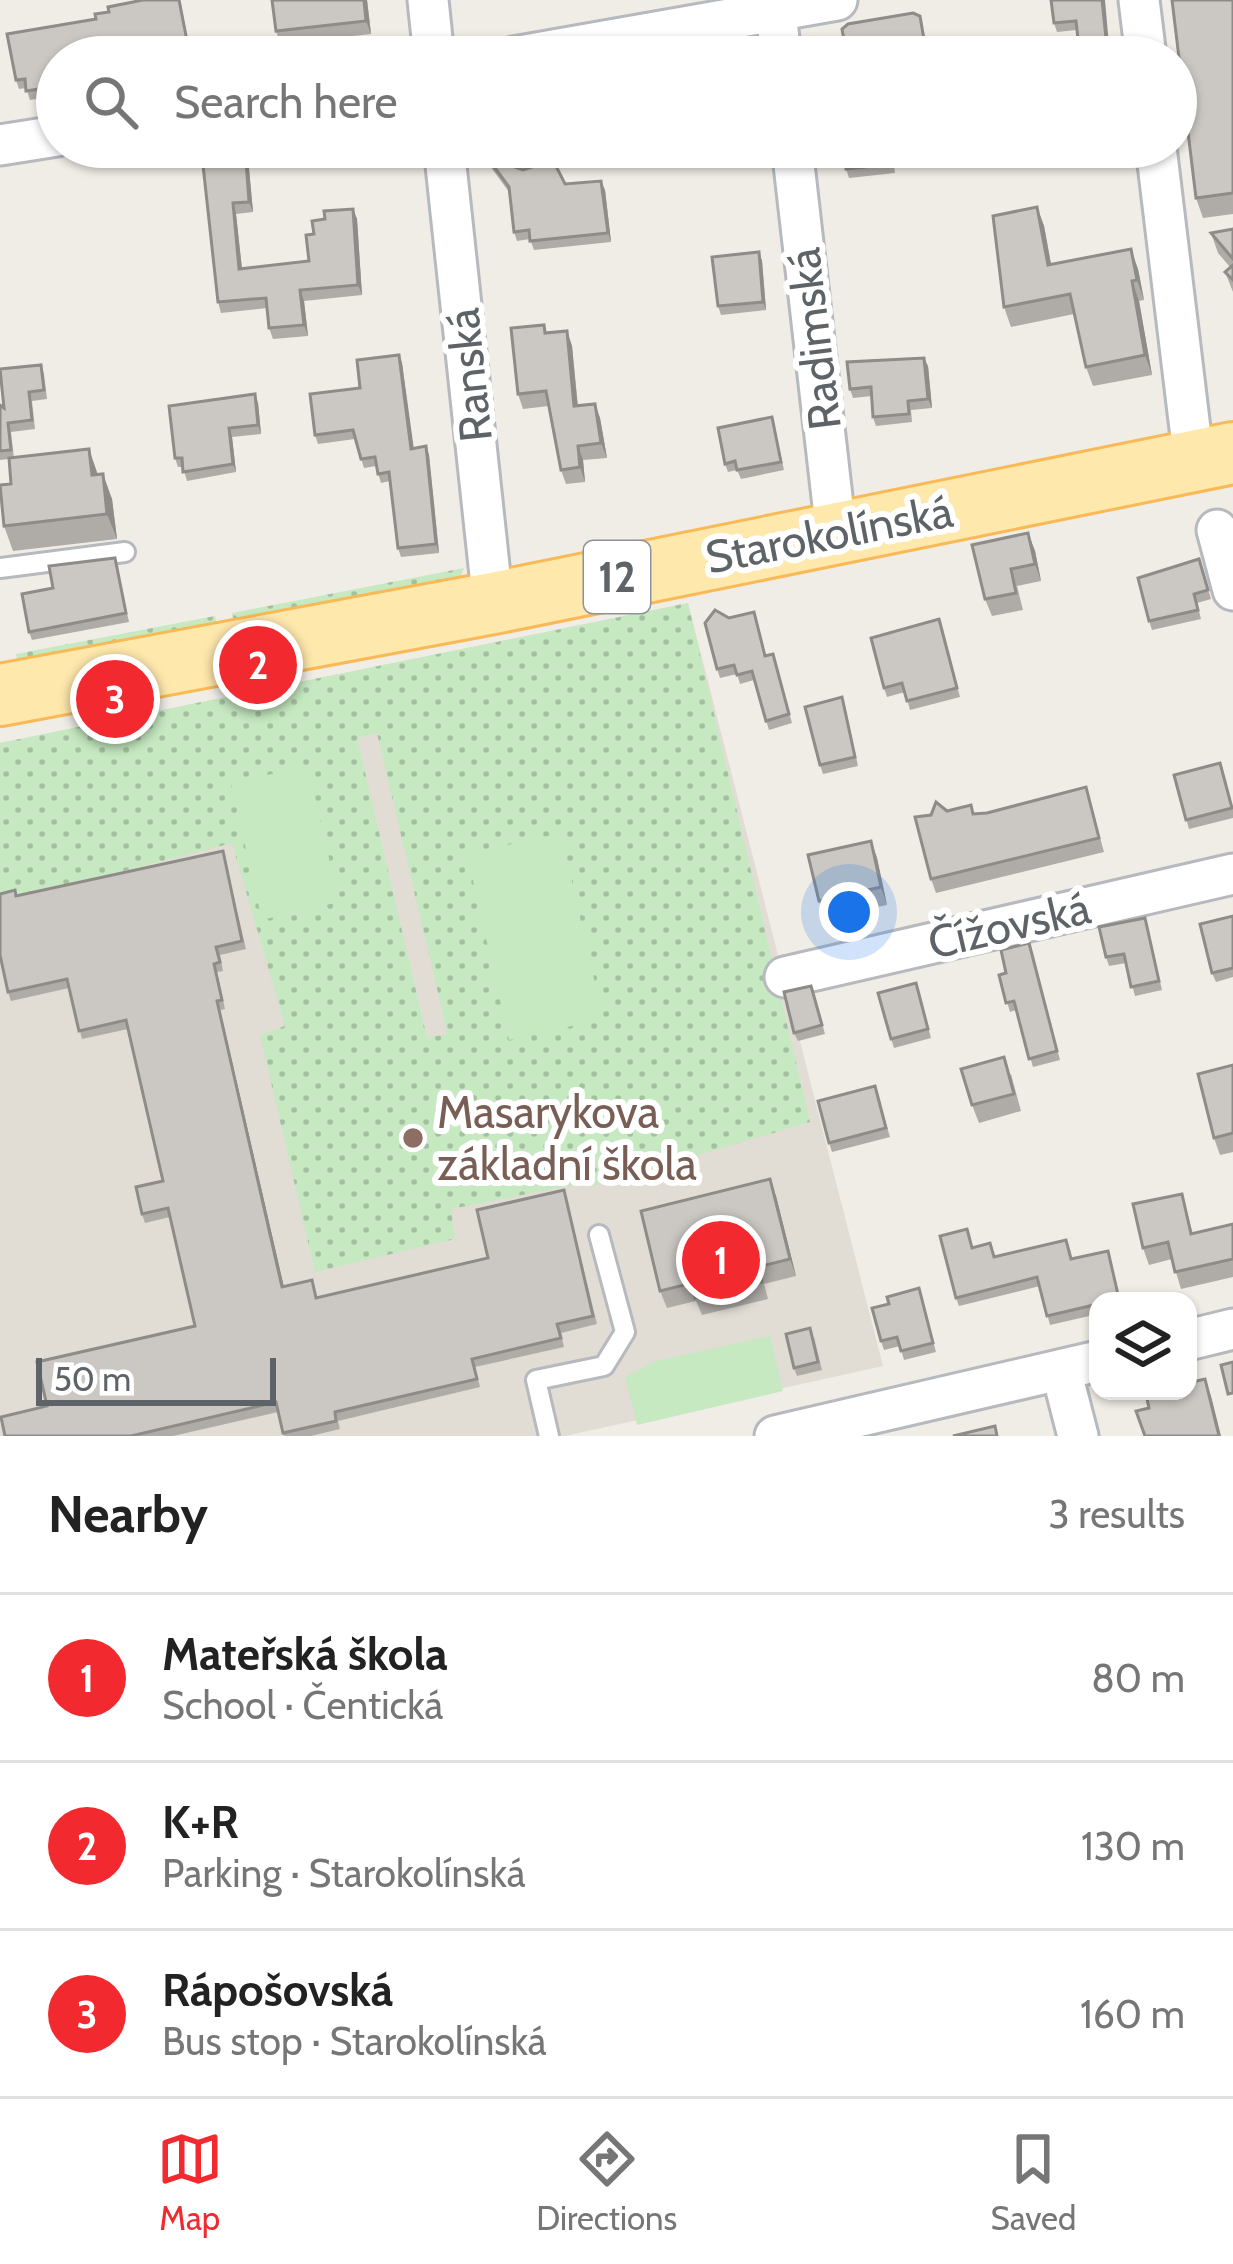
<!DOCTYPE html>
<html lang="en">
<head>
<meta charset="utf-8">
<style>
  :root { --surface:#fff; --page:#f6f6f6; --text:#222; --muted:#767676; --line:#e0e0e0; --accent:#f32930 }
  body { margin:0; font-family:Cabin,sans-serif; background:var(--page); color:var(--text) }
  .controls { position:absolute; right:36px; bottom:36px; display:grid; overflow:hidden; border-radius:24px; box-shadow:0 3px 9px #0004 }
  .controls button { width:108px; height:108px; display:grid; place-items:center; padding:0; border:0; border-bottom:3px solid var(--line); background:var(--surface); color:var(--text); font:60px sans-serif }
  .scale { position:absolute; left:36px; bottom:30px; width:240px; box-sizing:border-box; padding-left:12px; border:6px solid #5d6367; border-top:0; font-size:33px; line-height:42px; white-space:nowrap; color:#5d6367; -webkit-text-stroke:9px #fff; paint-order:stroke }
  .you { position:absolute; left:849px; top:912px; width:42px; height:42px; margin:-30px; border:9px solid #fff; border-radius:50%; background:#1a73e8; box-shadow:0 0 0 18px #1a73e833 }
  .badge { display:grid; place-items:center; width:78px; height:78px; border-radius:50%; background:var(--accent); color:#fff; font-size:39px; font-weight:700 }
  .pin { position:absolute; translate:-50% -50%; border:6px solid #fff; box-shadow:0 3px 12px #0006 }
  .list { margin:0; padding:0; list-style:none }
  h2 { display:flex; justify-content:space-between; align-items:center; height:156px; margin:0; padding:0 48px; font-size:51px }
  h2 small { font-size:39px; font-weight:400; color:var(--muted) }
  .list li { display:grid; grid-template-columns:78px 1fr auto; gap:36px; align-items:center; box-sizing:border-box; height:168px; padding:0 48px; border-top:3px solid var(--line) }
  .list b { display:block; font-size:45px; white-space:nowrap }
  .list p { margin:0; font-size:39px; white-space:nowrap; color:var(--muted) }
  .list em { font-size:39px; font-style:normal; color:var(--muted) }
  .icon { flex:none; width:66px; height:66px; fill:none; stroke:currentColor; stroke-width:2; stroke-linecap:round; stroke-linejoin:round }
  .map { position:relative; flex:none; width:1233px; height:1436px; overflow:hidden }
  .search { position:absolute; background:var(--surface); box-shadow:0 3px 9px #0004; left:36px; right:36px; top:36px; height:132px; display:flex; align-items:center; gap:30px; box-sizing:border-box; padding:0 42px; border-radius:66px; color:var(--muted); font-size:45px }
  .sheet { height:660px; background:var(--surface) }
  nav { display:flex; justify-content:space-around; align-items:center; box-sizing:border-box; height:168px; border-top:3px solid var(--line); background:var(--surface); font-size:33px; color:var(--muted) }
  nav a { display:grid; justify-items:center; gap:6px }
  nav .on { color:var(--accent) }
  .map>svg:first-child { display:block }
  .education { fill:#e1dcd4 }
  .grass { fill:url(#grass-dots); fill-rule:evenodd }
  .park { fill:#c6e9c1 }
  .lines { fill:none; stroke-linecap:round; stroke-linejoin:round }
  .service-casing { stroke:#b6b9bd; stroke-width:24 }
  .minor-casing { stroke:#b6b9bd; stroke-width:45 }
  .primary-casing { stroke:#f9b956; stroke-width:66 }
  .service { stroke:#fff; stroke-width:18 }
  .minor { stroke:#fff; stroke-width:39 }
  .primary { stroke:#ffe8ac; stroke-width:60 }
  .wall { fill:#afaca8 }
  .shaded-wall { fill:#8e8c88 }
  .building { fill:#cbc8c3; stroke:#8e8c88; stroke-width:3 }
  .education-dot { fill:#8d6e63; stroke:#fff; stroke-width:4.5 }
  .labels { text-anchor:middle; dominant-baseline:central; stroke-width:12; stroke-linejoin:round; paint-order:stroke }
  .shield { fill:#fff; stroke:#8e9295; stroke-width:3 }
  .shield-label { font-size:42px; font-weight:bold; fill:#5d6367 }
  .street-label { font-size:45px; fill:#5d6367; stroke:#fff }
  .education-label { font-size:45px; fill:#785e54; stroke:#fff; text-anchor:start }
</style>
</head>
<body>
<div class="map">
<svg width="1233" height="1436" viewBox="0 0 1233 1436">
  <defs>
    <pattern id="grass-dots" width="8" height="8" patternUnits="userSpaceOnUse" patternTransform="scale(3)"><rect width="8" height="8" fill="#c6e9c1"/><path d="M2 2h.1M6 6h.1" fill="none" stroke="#a4c0a1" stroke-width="1.8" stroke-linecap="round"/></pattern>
  </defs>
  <rect width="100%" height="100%" fill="#f0ede6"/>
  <!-- education -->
  <polygon class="education" points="688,603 883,1366 565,1436 0,1436 0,743"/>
  <!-- grass -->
  <g class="grass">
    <polygon points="464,568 457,586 235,628 232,613"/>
    <path d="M688,603L810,1122L597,1185L568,1186L451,1209L455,1239L315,1272L260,1035L285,1026L232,843L0,903V743ZM377,733L439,997L447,1034L427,1038L357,738Z"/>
    <polygon points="215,616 218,631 19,669 16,654"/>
  </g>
  <!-- park -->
  <g class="park">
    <polygon points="308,766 339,902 262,920 231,783"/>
    <polygon points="561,833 603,1019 509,1040 467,854"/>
    <polygon points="770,1336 783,1391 637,1425 625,1377 656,1361"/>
  </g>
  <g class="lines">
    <!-- service casing -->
    <g class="service-casing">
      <g id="service">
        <polyline points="0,568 125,552"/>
        <polyline points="549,1436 536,1380 604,1366 625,1332 599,1235"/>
      </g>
    </g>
    <!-- minor casing -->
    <g class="minor-casing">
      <g id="minor">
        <polyline points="428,0 434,57"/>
        <polyline points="1139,0 1146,57"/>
        <polyline points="776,12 781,57"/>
        <polyline points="514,57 837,0"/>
        <polyline points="0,145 57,136"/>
        <polyline points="444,147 493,603"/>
        <polyline points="792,147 836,532"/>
        <polyline points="1156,147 1194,462"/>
        <polyline points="1217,530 1233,590"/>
        <polyline points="785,977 1233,874"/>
        <polyline points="1188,1340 1233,1329"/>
        <polyline points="1061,1370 1078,1436"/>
        <polyline points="775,1436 1098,1361"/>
      </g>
    </g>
    <!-- primary casing -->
    <g class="primary-casing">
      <polyline id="primary" points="0,695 493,603 1233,453"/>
    </g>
    <!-- service -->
    <use href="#service" class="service"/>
    <!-- minor -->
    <use href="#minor" class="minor"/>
    <!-- primary -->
    <use href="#primary" class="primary"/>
  </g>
  <!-- wall -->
  <g class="wall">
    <polygon points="143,0 180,0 191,55 180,57 57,57 57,83 53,83 55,96 30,100 26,88 19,89 16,80 96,19"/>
    <polygon points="272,0 367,0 371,34 280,44 276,31"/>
    <polygon points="1105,0 1077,30 1057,32 1054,23"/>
    <polygon points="1233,0 1233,214 1203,218 1196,198"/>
    <polygon points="201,147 247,147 253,212 236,214 242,268 309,261 314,234 325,219 353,209 357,219 362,295 304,301 308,336 273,339 269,328 267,308 221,313 218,302"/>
    <polygon points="892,147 895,173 849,178 846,169"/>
    <polygon points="487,157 565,184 605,190 611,242 534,250 530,239 517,241 514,232 509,192 490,166"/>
    <polygon points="1037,207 1044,226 1051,265 1138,269 1144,300 1139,301 1152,375 1093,386 1086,367 1074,314 1011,327 1004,307"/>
    <polygon points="1233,229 1233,292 1225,272 1230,267 1218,253 1211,233"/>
    <polygon points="759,252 762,261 766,310 721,315 718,306"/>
    <polygon points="544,325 547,333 567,331 572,346 578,406 595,404 600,418 607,458 583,460 585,482 566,484 561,470 549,406 523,409 518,394"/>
    <polygon points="399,355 402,363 413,448 426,446 429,455 439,553 401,557 398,548 390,481 381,483 376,466 364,468 355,439 318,444 315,435 360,388"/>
    <polygon points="41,365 44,374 47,399 32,401 35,429 11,432 14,458 98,474 112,499 117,539 13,551 4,526 11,484 9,459 0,460 0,405 4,408"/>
    <polygon points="928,366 932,408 911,410 912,422 876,426 873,417 872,396 853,398 850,389"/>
    <polygon points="258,403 261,434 232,437 236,472 187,481 183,467 178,467 175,458"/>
    <polygon points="772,417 784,470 741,479 737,470 728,472 725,464"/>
    <polygon points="1028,533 1035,551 1041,581 1017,586 1023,610 992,616 985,599"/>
    <polygon points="115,558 129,622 32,640 29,632 53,588"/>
    <polygon points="1199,559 1211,599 1197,603 1201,619 1152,630 1149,621"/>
    <polygon points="939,619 960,697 910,710 905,692 887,697 884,688"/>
    <polygon points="773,654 792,723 769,730 754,680 740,684 737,674 720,678 717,669"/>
    <polygon points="845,706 858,766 823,774 820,765"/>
    <polygon points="1174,775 1233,809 1233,818 1189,829"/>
    <polygon points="1086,787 1104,852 936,893 931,879 931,815 971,805 974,814 987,813"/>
    <polygon points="871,841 877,858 887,905 825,918 819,901"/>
    <polygon points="223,851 246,949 220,955 223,971 217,972 225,1009 220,1010 284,1287 317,1298 488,1258 564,1190 597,1324 561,1333 564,1347 475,1367 480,1387 338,1421 340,1429 311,1436 284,1436 278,1412 173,1436 5,1436 47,1406 195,1326 170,1217 145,1223 142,1214 163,1181 128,1029 82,1039 69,988 11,1001 8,992 17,895"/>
    <polygon points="1233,916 1233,977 1216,982 1212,973"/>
    <polygon points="1145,918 1162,990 1135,996 1126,963 1109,966 1106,957"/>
    <polygon points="1029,943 1060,1060 1033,1067 1016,1010 1010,1012 999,975 1006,973"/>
    <polygon points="916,983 931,1038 894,1048 891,1039"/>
    <polygon points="814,995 825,1034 798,1041 794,1033"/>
    <polygon points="1233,1065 1233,1152 1220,1155 1214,1138"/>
    <polygon points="1011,1074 1021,1111 979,1123 972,1105"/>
    <polygon points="875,1086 890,1137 832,1152 829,1143"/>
    <polygon points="1182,1194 1193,1234 1233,1224 1233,1277 1181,1289 1172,1259 1149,1265 1143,1248"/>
    <polygon points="776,1196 796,1276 764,1284 768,1299 702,1315 696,1301 667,1308 660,1291"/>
    <polygon points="973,1248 995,1257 1070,1249 1072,1259 1111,1260 1120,1301 1098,1301 1098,1314 1050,1325 1040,1286 959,1306 956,1298"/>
    <polygon points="919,1288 936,1352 904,1360 900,1346 884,1350 881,1341 889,1304"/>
    <polygon points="814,1337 822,1370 797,1376 794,1368"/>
  </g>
  <!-- shaded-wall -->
  <g class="shaded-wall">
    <polygon points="364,0 367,0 371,34 366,21"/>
    <polygon points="1102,0 1105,0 1110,57 1108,57"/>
    <polygon points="245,147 247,147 253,212 249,202"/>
    <polygon points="601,181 605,190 611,242 608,233"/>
    <polygon points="233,203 236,214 243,279 239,269"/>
    <polygon points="1037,207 1044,226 1055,285 1048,265"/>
    <polygon points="353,209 357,219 362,295 358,285"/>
    <polygon points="1131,249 1138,269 1144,300 1137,280"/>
    <polygon points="759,252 762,261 766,310 763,302"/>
    <polygon points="1132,281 1139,301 1152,375 1145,355"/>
    <polygon points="300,290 304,301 308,336 304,325"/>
    <polygon points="567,331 572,346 579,421 574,406"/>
    <polygon points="399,355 402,363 415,457 411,449"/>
    <polygon points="924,358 928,366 932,408 928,399"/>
    <polygon points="255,394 258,403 261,434 258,425"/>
    <polygon points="595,404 600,418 607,458 601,443"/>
    <polygon points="229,428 232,437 236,472 233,464"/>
    <polygon points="426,446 429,455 439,553 436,544"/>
    <polygon points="578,446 583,460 585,482 580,467"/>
    <polygon points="89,449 98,475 92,475"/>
    <polygon points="103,474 112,499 117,539 107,514"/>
    <polygon points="1028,533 1035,551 1041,581 1035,564"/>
    <polygon points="871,841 877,858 887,905 881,887"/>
    <polygon points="217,1001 220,1010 286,1296 282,1287"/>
    <polygon points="770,1179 776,1196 796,1276 790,1259"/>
    <polygon points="1205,1379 1211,1396 1221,1436 1219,1436"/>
  </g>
  <!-- building -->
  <g class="building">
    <polygon points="143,0 179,0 188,46 132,57 118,57 118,55 104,57 57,57 57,73 50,75 52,87 26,91 25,79 16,80 7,34 96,19 95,14 109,12 108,7"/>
    <polygon points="272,0 364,0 366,21 276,31"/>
    <polygon points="1051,0 1102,0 1108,57 1080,57 1076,21 1054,23"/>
    <polygon points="1172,0 1233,0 1233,193 1196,198"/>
    <polygon points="913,13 920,16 927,57 847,57 842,29 848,24"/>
    <polygon points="726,45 728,57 683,57 683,52"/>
    <polygon points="201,147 245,147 249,202 233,203 239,269 309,261 306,235 314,234 312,221 325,219 324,211 353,209 358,285 300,290 304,325 269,328 266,298 218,302"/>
    <polygon points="843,147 890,147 892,164 846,169"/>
    <polygon points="487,157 523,170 553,160 565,184 601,181 608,233 530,241 529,230 514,232 509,187"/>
    <polygon points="1037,207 1048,265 1131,249 1137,280 1132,281 1145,355 1086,367 1070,294 1004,307 993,216"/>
    <polygon points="1233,229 1233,259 1211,233"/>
    <polygon points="759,252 763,302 718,306 712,257"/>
    <polygon points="1233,265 1233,280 1225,272"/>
    <polygon points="544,325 545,333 567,331 574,406 595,404 601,443 578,446 580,467 561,470 546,391 518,394 511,328"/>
    <polygon points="399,355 411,449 426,446 436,544 398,548 389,472 378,474 375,457 361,459 353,430 315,435 310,394 360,388 357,360"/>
    <polygon points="924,358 928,399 908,401 909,414 873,417 871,387 850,389 847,362"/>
    <polygon points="41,365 44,390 29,392 32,420 8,423 11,450 0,451 0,405 4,408 0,369"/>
    <polygon points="255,394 258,425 229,428 233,464 183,472 182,458 175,458 169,406"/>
    <polygon points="772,417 781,462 737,470 735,461 725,464 718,428"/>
    <polygon points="89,449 92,475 103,474 107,514 4,526 0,485 11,484 9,458"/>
    <polygon points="1028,533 1035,564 1011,569 1016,593 985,599 972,545"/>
    <polygon points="115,558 126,613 29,632 22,594 53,588 49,566"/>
    <polygon points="1199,559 1208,590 1194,594 1198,610 1149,621 1138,578"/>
    <polygon points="715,610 729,618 754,612 765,656 773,654 789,714 766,721 752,671 737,675 734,665 717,669 705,623"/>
    <polygon points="939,619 957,688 907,701 902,683 884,688 871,638"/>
    <polygon points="842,697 855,757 820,765 805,707"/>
    <polygon points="1220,763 1232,808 1186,820 1174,775"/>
    <polygon points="1086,787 1099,838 931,879 915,817 931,815 936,802 947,811 971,805 973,814 987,813"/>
    <polygon points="871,841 881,887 819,901 808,855"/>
    <polygon points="223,851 242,941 216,947 220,962 214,964 222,1000 217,1001 282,1287 312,1280 316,1298 488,1258 477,1210 564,1190 593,1316 557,1324 561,1338 472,1359 477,1379 335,1412 336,1421 283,1433 276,1402 131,1436 5,1436 1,1417 47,1406 37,1362 195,1326 168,1208 142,1214 136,1187 163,1181 126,1020 79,1031 67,979 8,992 0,955 0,894 15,890 16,896"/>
    <polygon points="1233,916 1233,968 1212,973 1200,924"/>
    <polygon points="1145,918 1159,981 1131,987 1124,954 1106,957 1099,927"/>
    <polygon points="1029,943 1057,1051 1029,1059 1014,1001 1006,1003 999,975 1006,973 1001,950"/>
    <polygon points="916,983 928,1029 891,1039 878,993"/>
    <polygon points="811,986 822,1025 794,1033 784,992"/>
    <polygon points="1004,1057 1014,1094 972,1105 961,1069"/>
    <polygon points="1233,1065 1233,1133 1214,1138 1198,1074"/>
    <polygon points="875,1086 886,1128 829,1143 818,1101"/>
    <polygon points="770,1179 790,1259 758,1267 762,1282 695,1298 692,1283 660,1291 641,1211"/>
    <polygon points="1182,1194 1191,1234 1233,1224 1233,1259 1175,1272 1168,1242 1143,1248 1133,1204"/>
    <polygon points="967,1229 972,1248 990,1243 994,1257 1066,1240 1071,1259 1108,1251 1119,1299 1098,1301 1098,1304 1047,1316 1037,1277 956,1298 940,1236"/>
    <polygon points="919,1288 933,1343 901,1351 897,1337 881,1341 872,1308 889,1304 887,1297"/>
    <polygon points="810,1328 818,1362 794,1368 786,1334"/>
    <polygon points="1233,1362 1233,1393 1228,1394 1221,1365"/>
    <polygon points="1205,1379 1219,1436 1145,1436 1136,1411 1149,1408 1146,1394 1157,1391 1188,1391 1188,1383"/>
    <polygon points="995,1426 997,1436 953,1436"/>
  </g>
  <!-- markers -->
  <circle class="education-dot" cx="413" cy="1138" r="12"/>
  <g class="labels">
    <!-- shield labels -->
    <rect class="shield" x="584" y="541" width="66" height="72" rx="9"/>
    <g class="shield-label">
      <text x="617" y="577">12</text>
    </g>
    <!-- street labels -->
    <g class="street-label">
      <text transform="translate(814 339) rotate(-97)">Radimská</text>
      <text transform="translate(469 375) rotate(-96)">Ranská</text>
      <text transform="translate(829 534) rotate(-11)">Starokolínská</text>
      <text transform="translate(1009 925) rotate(-13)">Čížovská</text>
    </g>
    <!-- education labels -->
    <g class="education-label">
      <text x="437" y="1112">Masarykova<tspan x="437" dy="52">základní škola</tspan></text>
    </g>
  </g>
</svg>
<div class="controls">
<button><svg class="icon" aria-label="layers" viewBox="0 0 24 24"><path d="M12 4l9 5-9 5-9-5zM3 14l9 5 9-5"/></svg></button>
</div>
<div class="scale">50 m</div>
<div class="you"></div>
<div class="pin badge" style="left:721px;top:1260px">1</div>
<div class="pin badge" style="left:258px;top:665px">2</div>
<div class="pin badge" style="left:115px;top:699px">3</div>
<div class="search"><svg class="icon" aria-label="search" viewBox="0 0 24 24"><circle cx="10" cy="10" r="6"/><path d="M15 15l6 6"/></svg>Search here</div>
</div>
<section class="sheet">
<h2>Nearby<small>3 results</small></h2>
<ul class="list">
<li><span class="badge">1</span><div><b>Mateřská škola</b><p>School · Čentická</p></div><em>80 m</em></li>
<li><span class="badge">2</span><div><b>K+R</b><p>Parking · Starokolínská</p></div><em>130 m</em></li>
<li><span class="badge">3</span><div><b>Rápošovská</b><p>Bus stop · Starokolínská</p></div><em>160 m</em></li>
</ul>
</section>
<nav>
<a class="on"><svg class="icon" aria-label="map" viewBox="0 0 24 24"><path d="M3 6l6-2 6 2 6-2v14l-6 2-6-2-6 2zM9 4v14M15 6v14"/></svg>Map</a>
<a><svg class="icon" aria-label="directions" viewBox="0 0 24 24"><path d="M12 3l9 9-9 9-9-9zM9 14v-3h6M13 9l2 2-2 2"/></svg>Directions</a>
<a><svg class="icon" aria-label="saved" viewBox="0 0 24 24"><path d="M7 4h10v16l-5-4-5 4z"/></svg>Saved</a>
</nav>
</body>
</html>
